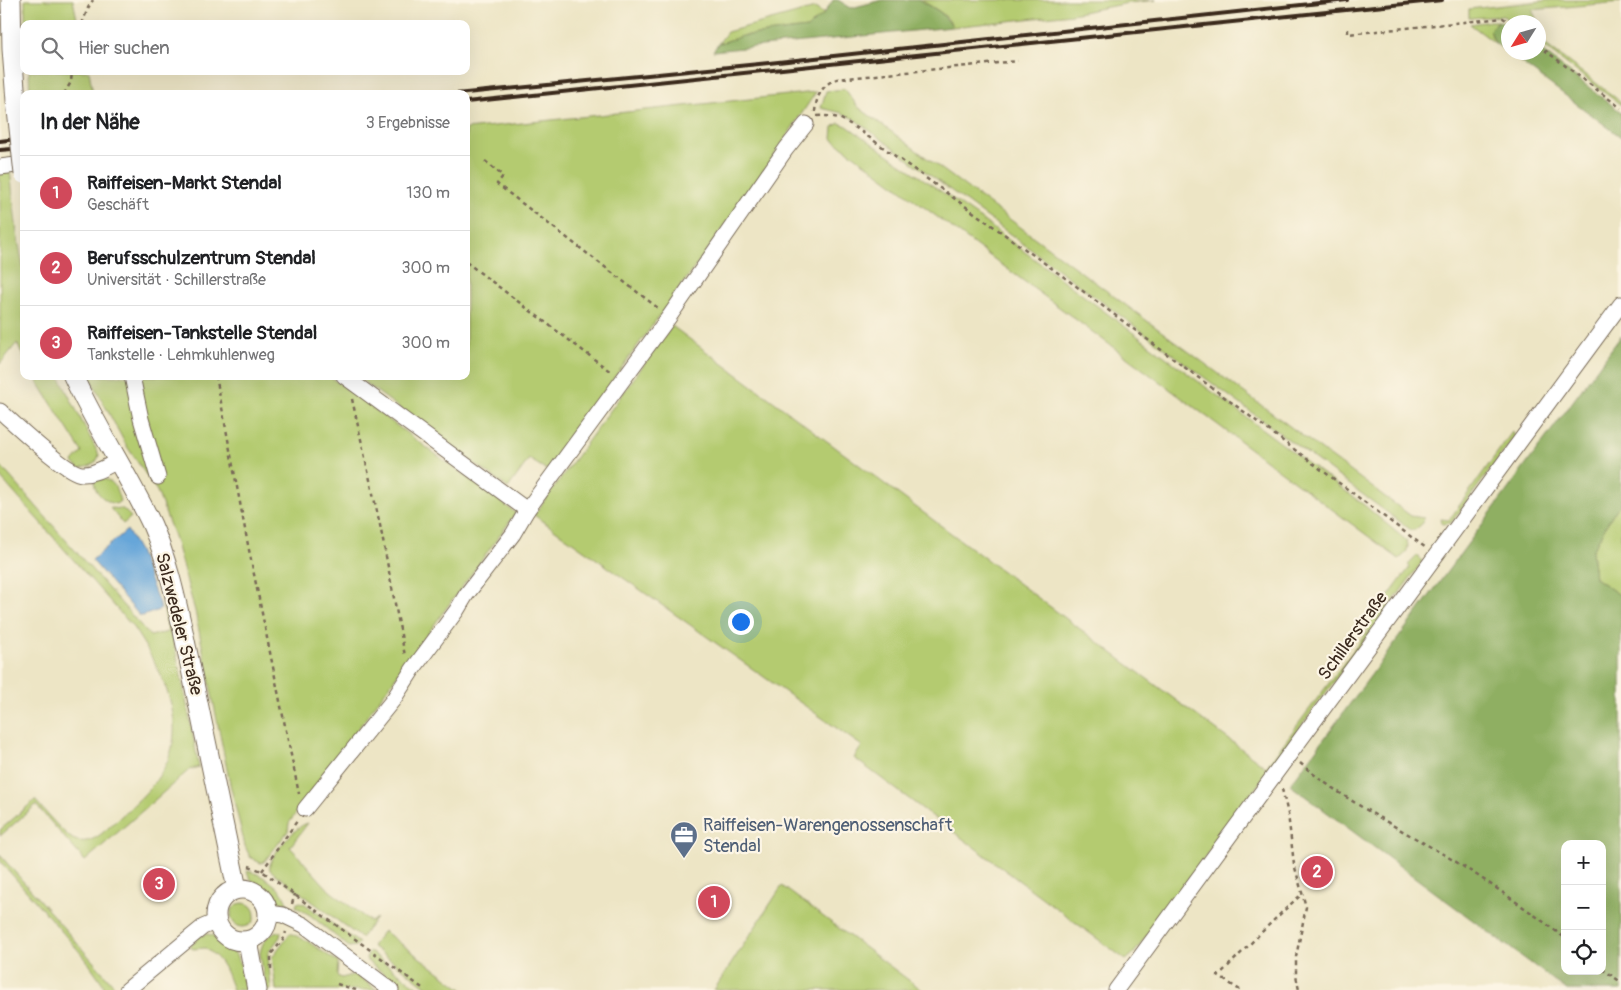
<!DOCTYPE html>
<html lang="de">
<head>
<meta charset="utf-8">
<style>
  :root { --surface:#fff; --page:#f2f2f2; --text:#202124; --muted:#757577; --line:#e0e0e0; --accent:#d1495b }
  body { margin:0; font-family:Pangolin,sans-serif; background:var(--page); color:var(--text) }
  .controls { position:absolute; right:15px; bottom:15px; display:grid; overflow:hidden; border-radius:10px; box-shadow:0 5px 20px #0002 }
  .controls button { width:45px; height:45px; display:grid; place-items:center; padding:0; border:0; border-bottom:1px solid var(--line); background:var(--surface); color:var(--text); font:25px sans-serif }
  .compass { position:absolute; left:1501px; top:15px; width:45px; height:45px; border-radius:50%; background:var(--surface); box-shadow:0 5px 20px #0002; rotate:233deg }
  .you { position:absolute; left:740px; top:621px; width:18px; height:18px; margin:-12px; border:4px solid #fff; border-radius:50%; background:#1a73e8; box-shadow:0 0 0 8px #1a73e833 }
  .badge { display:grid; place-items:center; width:32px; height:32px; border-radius:50%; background:var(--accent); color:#fff; font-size:16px; font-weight:700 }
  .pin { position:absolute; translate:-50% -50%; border:2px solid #fff; box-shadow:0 1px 5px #0006 }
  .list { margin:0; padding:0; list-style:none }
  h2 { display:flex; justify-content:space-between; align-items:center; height:65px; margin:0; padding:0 20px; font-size:21px }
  h2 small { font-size:16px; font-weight:400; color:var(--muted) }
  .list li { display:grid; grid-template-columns:32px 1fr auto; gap:15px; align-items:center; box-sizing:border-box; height:75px; padding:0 20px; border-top:1px solid var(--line) }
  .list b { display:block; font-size:19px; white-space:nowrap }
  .list p { margin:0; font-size:16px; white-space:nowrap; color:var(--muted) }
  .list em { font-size:16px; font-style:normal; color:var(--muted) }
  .icon { flex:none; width:28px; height:28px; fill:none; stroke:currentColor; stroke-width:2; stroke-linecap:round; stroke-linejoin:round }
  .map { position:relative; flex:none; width:1621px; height:990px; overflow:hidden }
  .search { position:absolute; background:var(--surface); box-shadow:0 5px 20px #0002; left:20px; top:20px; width:450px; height:55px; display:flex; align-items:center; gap:12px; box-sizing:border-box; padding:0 18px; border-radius:10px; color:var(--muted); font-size:19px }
  .panel { position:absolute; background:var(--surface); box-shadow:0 5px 20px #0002; left:20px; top:90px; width:450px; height:290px; border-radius:10px }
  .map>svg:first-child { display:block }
  .green { fill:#b4cb70; stroke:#787a47 }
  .forest { fill:#8faf62; stroke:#656c40; fill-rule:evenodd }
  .water { fill:#66a6d9; stroke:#50687c }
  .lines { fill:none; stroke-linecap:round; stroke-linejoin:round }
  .minor-casing { stroke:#796b58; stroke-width:17 }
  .major-casing { stroke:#796b58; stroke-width:21 }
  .path { stroke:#796b58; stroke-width:2.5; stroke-dasharray:4 4; stroke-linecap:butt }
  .minor { stroke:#fff; stroke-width:15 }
  .major { stroke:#fff; stroke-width:19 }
  .rail { stroke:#3b2a1e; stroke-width:4 }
  .major-bridge-casing { stroke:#796b58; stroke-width:21; stroke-linecap:butt }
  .major-bridge { stroke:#fff; stroke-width:19 }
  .labels { text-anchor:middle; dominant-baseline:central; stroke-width:4.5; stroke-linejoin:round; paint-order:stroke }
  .street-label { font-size:18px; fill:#3b2a1e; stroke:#fcf5e5 }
  .service-label { font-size:18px; fill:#4e5e75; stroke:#fcf5e5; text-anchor:start }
</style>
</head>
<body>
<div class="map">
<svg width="1621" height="990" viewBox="0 0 1621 990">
  <rect width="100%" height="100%" fill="#fcf5e5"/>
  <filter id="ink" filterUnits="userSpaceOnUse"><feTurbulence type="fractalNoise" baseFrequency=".02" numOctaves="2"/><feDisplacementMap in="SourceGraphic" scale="10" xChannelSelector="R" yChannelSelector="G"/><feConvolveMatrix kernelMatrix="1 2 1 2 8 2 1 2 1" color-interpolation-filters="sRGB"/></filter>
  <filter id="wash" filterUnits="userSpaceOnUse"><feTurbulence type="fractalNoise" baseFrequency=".0096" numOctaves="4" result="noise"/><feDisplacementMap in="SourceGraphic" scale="20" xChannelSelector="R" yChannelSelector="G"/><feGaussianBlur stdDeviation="1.12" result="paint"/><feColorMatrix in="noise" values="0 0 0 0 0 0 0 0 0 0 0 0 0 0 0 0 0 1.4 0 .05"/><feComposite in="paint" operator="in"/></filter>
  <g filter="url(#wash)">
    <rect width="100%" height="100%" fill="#ede5c5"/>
    <!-- green -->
    <g class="green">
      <polygon points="25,0 73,0 78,24 25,24"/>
      <path d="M920,0H1156L1128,3L1072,14L952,27C949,14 930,6 920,0Z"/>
      <polygon points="1552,0 1621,0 1621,2 1532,10 1538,22 1512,22 1503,16 1469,18 1469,9"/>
      <polygon points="815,8 824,14 807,28 742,36 718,44 727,32"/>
      <polygon points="1490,21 1499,21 1494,24 1491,34 1495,43 1470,24"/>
      <polygon points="1538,39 1621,102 1621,105 1539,43"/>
      <polygon points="29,71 89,71 93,94 30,94"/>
      <polygon points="845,89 858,107 1411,516 1424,518 1423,523 1415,530 1411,530 854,119 842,113 821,108 826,91"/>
      <polygon points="816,92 751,190 547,470 529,459 508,488 356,376 466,376 466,129"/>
      <path d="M839,123L847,126L978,217L1364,505L1407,541C1410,549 1405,555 1399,559L832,139L833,127Z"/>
      <polygon points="10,169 17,233 24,273 24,358 17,343 0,364 0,170"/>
      <polygon points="672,326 1266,767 1368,631 1365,628 1410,567 1408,565 1418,555 1422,562 1134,953 1126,960 854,758 862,746 534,515"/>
      <path d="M34,376H59L99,455C96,466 89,466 79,469L73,462L82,452Z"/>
      <polygon points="89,376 329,376 516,513 289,823 288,831 264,862 260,863 250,857 245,846 230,784 195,611 174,536 157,491 126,445"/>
      <polygon points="1512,432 1515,436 1451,523 1442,524 1441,519 1449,520"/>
      <path d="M0,465L150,636L168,632L159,586L150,557C173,625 185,696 199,767L189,770L85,861L36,805L0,836V830L35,800C43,809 66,837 75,840C93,846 105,830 117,820C132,806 148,793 159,776C194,727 161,669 132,626L0,477Z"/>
      <path d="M99,478C116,481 115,486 120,501L116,504C105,502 92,491 95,480Z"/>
      <polygon points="1621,504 1621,596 1595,578 1592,551 1612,515"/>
      <polygon points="110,508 123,509 131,517 123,524"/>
      <path d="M308,823L290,847L330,891L371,922L376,918L361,938L270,870C266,859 296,825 308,823Z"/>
      <polygon points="0,855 118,990 105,990 103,984 85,958 0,861"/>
      <path d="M247,871C260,872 286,890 287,904C271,899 275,900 263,890C255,883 250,881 247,871Z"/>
      <polygon points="782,886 922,990 714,990"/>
      <polygon points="301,902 305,904 359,943 356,946 349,947 310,915 296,907 297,903"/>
      <circle cx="243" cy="915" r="12"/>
      <polygon points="384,931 463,990 431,990 372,946"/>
      <path d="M281,932L280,937L268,953L271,990H266L260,953C263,940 268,933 281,932Z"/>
      <polygon points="290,933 307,941 338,962 337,976 342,978 355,974 377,990 276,990 272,957"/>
      <path d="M207,934C236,940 241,965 248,990H233C225,969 224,961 205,948L193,949L190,947L200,936Z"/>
      <polygon points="369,951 421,990 406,990 367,961 366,958"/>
    </g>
    <!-- forest -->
    <g class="forest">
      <polygon points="833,0 838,0 851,8 882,0 920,0 940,12 951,24 952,27 713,51 718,44 742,36 807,28 824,14"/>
      <polygon points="1499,21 1508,26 1508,52 1538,52 1539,49 1621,112 1621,137 1495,43 1490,30"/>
      <path d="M1621,336V504L1612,515L1592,551L1595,578L1621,596V990H1567L1290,785ZM1565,844H1602V971H1565Z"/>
    </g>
    <!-- water -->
    <polygon class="water" points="127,530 139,551 161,609 143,616 139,615 92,560"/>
  </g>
  <g filter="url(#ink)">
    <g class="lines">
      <!-- minor casing -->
      <g class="minor-casing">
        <g id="minor">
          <polyline points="0,167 24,164"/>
          <polyline points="132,376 141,419 158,477"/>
          <polyline points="344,376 527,510"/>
          <path d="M0,411C15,424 66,473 82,474C94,475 107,466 118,461"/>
          <polyline points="305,809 393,700 413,669 457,610 466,595 513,534 527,510 669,317 786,149 806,124"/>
          <polyline points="269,913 283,915 304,925 391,990"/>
          <polyline points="127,990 192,936 203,927 217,921"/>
          <polyline points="1116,990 1621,304"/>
        </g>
      </g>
      <!-- major casing -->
      <g class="major-casing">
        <g id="major">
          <polyline points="11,0 12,49 16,101"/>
          <path d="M73,376C96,427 128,474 152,525C167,559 175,595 183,631L237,889"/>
          <circle cx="242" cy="915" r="26"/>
          <polyline points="248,941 257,990"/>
        </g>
      </g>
      <!-- path -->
      <g class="path">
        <polyline points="82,24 88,8 93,0"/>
        <polyline points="1348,29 1348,34 1503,18 1509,22"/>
        <polyline points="1538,45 1621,108"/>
        <polyline points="64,94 71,82 72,71"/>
        <path d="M815,112C816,97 822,84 837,79L1018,61"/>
        <path d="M817,116C837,115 843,119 859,130L1068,280L1426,548"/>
        <polyline points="485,161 503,176 497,184 658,308"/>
        <polyline points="466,262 611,372"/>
        <polyline points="216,376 248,545 299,794"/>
        <polyline points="352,399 380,525 405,656"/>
        <path d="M1300,763C1343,800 1399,828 1448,857C1489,882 1527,909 1565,938"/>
        <polyline points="1282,789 1288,814 1294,864 1306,907 1296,957 1296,976 1299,990"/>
        <polyline points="249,866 262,871 425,990"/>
        <polyline points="262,871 297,821"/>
        <polyline points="292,904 295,894"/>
        <polyline points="206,911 219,888"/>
        <polyline points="271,969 271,954 283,940 286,932"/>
        <polyline points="1602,969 1621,982"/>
        <polyline points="337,984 356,990"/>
        <path d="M1240,990L1218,976C1246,949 1272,920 1301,895"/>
      </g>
      <!-- minor -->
      <use href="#minor" class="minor"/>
      <!-- major -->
      <use href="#major" class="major"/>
      <!-- rail -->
      <g class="rail">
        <polyline points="456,94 769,63 1347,0"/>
        <polyline points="466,102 1442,0"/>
        <polyline points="0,141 24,138"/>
        <polyline points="0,150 24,148"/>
      </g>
      <!-- major-bridge casing -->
      <g class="major-bridge-casing">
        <polyline id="major-bridge" points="16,101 24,174"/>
      </g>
      <!-- major-bridge -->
      <use href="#major-bridge" class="major-bridge"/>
    </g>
  </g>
  <!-- icons -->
  <defs>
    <g id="office-pin" transform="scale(1.4375)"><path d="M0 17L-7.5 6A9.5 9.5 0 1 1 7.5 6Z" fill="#5c6f8a" stroke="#fcf5e5"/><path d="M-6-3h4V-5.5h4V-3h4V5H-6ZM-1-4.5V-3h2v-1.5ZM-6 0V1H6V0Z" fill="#fff"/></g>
  </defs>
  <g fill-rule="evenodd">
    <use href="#office-pin" x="684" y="835"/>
  </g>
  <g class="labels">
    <!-- street labels -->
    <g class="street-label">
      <text transform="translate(179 624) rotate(76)">Salzwedeler Straße</text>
      <text transform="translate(1353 636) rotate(-54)">Schillerstraße</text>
    </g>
    <!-- service labels -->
    <g class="service-label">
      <text x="703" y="825">Raiffeisen-Warengenossenschaft<tspan x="703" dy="21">Stendal</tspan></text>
    </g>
  </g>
</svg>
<div class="controls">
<button>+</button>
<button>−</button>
<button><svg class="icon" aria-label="locate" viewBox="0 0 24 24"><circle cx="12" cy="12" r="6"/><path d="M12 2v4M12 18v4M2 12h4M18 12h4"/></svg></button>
</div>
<svg class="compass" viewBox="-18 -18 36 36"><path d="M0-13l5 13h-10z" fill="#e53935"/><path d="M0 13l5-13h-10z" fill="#757577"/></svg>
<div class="you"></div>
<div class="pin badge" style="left:714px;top:902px">1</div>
<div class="pin badge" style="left:1317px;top:872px">2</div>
<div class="pin badge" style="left:159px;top:884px">3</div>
<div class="search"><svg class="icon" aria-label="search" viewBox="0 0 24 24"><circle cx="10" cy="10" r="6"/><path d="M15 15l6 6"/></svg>Hier suchen</div>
<section class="panel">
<h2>In der Nähe<small>3 Ergebnisse</small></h2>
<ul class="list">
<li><span class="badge">1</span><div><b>Raiffeisen-Markt Stendal</b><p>Geschäft</p></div><em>130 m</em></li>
<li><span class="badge">2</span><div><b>Berufsschulzentrum Stendal</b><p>Universität · Schillerstraße</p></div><em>300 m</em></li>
<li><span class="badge">3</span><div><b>Raiffeisen-Tankstelle Stendal</b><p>Tankstelle · Lehmkuhlenweg</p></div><em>300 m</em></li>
</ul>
</section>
</div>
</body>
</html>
